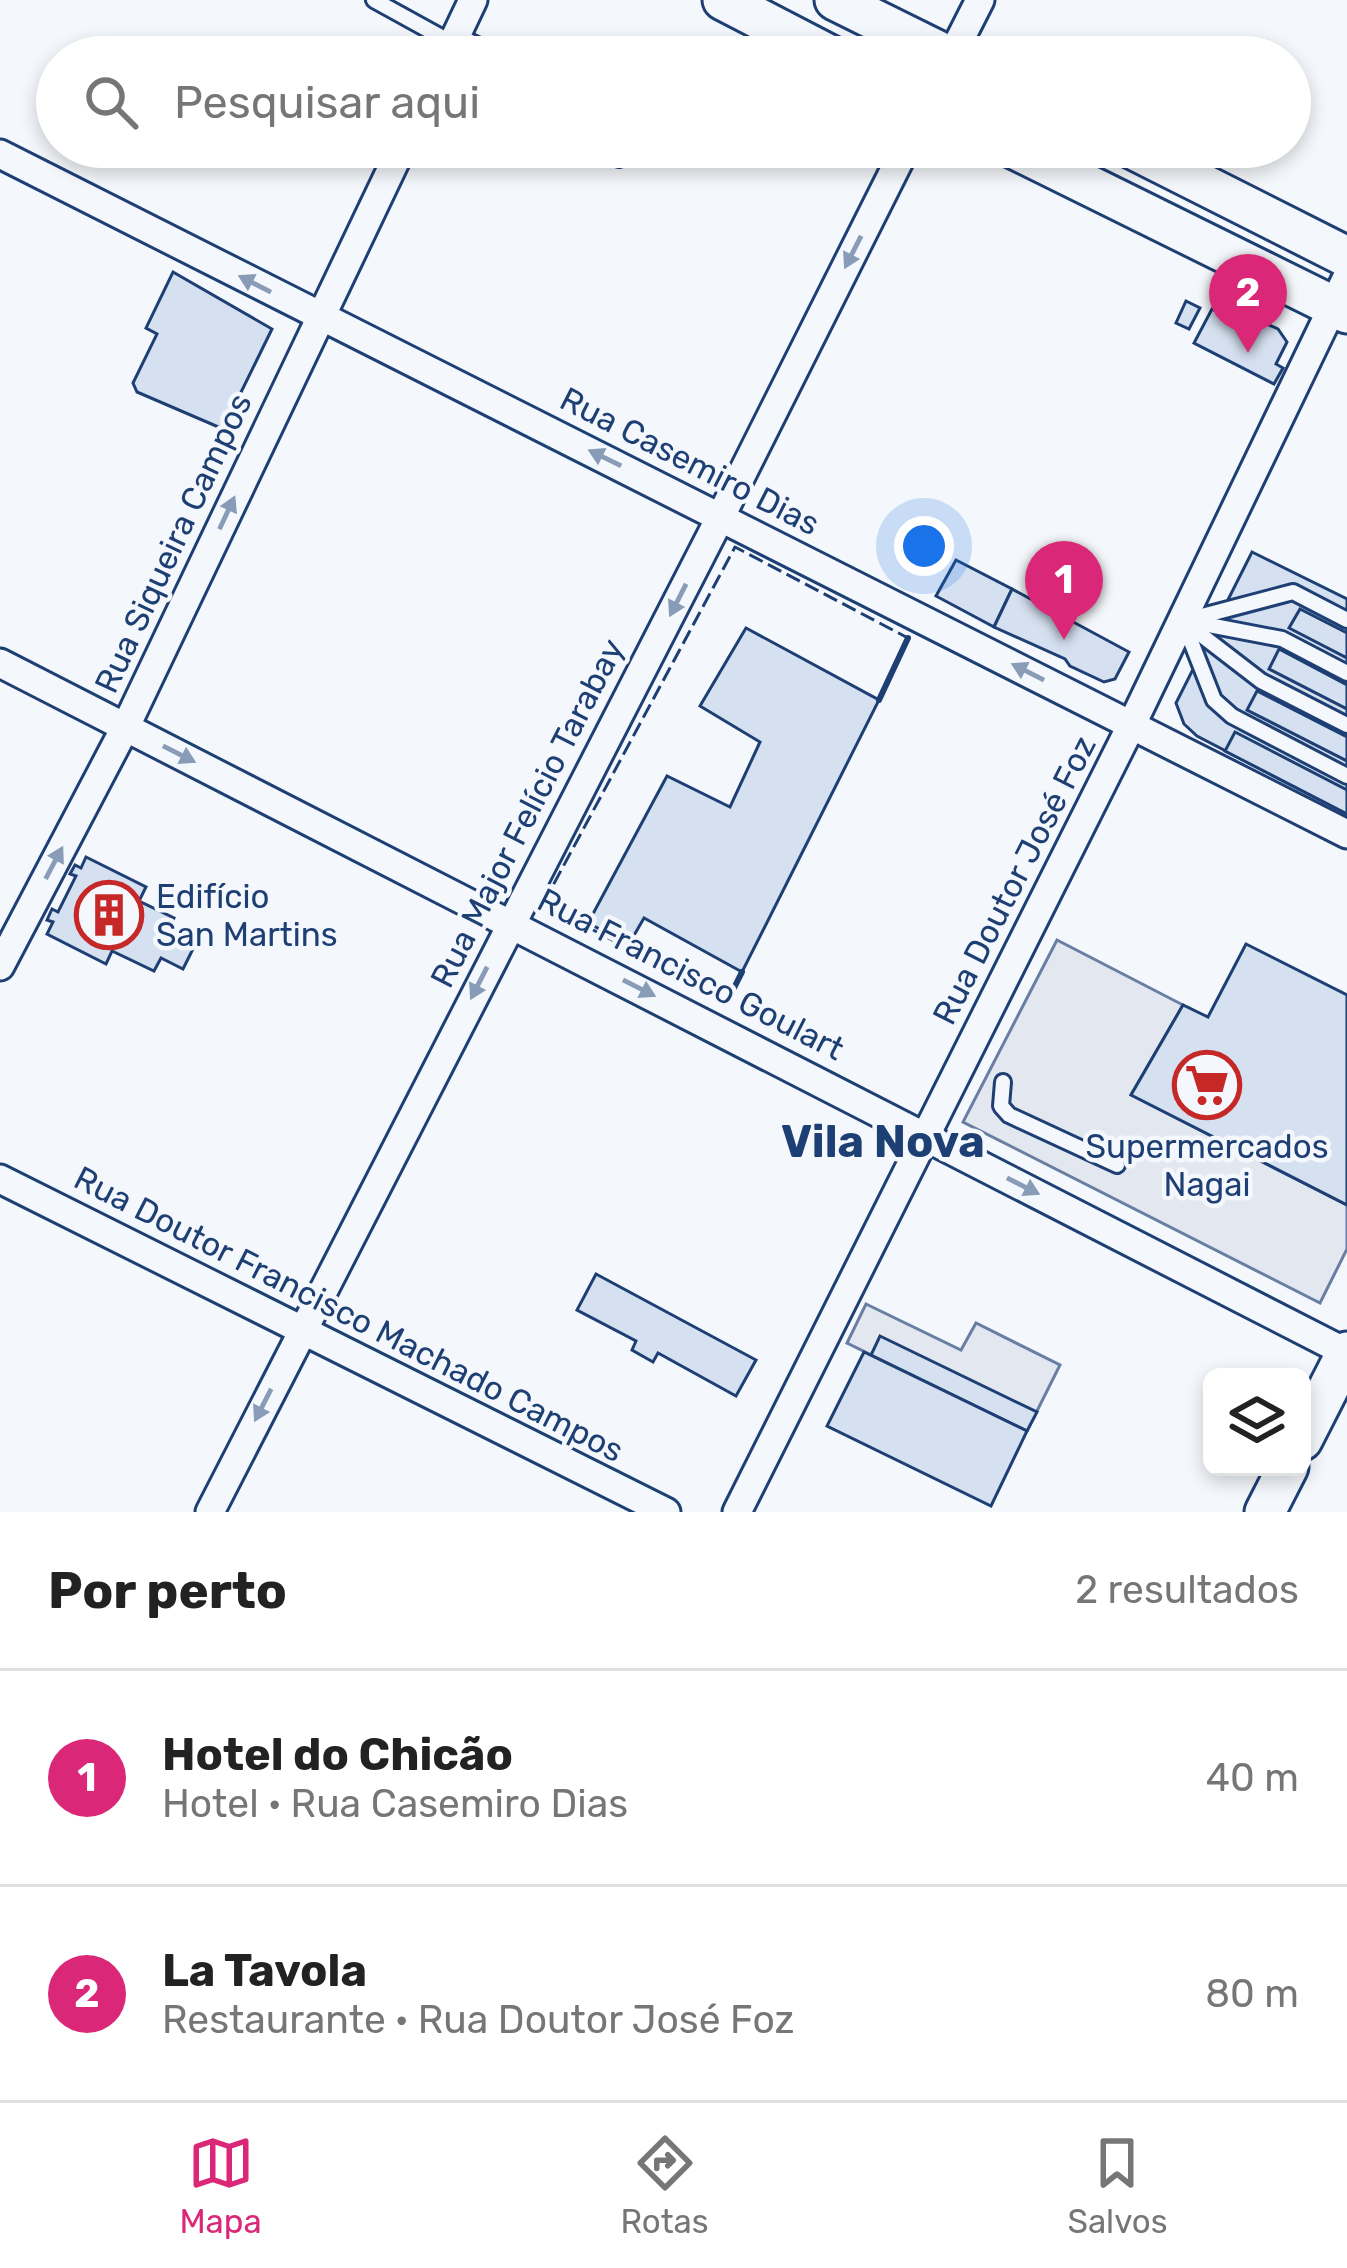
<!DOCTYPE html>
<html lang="pt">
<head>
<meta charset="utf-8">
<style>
  :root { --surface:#fff; --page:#f2f2f2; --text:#222; --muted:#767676; --line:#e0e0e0; --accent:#db2777 }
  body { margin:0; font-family:Rubik,sans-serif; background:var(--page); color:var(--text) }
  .controls { position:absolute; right:36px; bottom:36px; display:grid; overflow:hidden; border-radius:18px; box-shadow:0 6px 18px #0003 }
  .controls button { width:108px; height:108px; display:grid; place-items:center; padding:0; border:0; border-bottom:3px solid var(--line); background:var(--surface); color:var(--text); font:60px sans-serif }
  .you { position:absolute; left:924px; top:546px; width:42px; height:42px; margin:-30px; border:9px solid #fff; border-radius:50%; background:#1a73e8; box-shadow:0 0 0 18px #1a73e833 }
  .badge { display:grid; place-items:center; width:78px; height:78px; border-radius:50%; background:var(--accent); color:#fff; font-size:39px; font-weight:700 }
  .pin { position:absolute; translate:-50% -99px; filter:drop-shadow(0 3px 6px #0008) }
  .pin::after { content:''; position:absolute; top:63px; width:42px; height:36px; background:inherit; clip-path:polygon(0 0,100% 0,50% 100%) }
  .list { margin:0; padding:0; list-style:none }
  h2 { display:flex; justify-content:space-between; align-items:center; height:156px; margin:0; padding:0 48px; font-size:51px }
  h2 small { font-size:39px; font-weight:400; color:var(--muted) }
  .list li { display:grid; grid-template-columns:78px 1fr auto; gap:36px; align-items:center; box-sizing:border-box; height:216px; padding:0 48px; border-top:3px solid var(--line) }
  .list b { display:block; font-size:45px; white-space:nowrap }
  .list p { margin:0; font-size:39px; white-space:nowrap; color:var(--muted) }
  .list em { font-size:39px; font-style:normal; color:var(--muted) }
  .icon { flex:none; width:66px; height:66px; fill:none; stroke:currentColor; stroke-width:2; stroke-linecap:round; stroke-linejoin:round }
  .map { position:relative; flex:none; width:1347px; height:1512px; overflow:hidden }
  .search { position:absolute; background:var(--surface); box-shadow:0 6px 18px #0003; left:36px; right:36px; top:36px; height:132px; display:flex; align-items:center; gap:30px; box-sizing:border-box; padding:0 42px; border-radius:66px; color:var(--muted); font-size:45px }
  .sheet { height:588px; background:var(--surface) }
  nav { display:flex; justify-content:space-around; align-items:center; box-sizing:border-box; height:168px; border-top:3px solid var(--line); background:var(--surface); font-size:33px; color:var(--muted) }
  nav a { display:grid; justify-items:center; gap:6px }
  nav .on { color:var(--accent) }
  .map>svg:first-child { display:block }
  .parking { fill:#e3e8f0; stroke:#687fa3; stroke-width:3 }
  .building { fill:#d5e0f0; stroke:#1d3f73; stroke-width:3 }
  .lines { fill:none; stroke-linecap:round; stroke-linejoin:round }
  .lane-casing { stroke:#1d3f73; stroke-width:20 }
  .street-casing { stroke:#1d3f73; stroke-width:33 }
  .secondary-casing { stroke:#1d3f73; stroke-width:45 }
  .lane { stroke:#f4f7fb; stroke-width:14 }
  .street { stroke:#f4f7fb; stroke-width:27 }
  .secondary { stroke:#f4f7fb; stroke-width:39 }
  .fence { stroke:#1d3f73; stroke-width:3; stroke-dasharray:15 6; stroke-linecap:butt }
  .wall { stroke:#1d3f73; stroke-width:6 }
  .oneway { fill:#889bb7 }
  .labels { text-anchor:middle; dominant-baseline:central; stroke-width:9; stroke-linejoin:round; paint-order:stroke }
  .street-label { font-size:33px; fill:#1d3f73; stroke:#f4f7fb }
  .poi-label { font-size:33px; fill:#1d3f73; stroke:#f4f7fb; text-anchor:start }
  .district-label { font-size:45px; font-weight:bold; fill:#1d3f73; stroke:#f4f7fb }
</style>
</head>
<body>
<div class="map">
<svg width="1347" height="1512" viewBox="0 0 1347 1512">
  <rect width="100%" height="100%" fill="#f4f7fb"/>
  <!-- parking -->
  <g class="parking">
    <polygon points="1057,940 1183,1005 1131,1095 1347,1205 1347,1249 1320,1303 963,1122"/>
    <polygon points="866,1304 961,1350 976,1323 1060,1365 1027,1431 847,1343"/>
  </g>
  <!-- building -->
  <g class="building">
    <polygon points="173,272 272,329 223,429 137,392 133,383 157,334 146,328"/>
    <polygon points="1186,301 1200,308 1189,329 1176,323"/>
    <polygon points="1229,307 1278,329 1287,342 1276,364 1283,368 1274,384 1194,343 1212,309 1224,315"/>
    <polygon points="1252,552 1347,599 1347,814 1197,736 1184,724 1176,703"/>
    <polygon points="956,560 1012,589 994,627 936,596"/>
    <polygon points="1012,589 1129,652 1115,679 1104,682 1070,666 1065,659 994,627"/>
    <polygon points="1300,609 1347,633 1347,658 1289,628"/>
    <polygon points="746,628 879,700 742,972 644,918 629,944 588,923 667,776 730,807 760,742 700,706"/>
    <polygon points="1279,649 1347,685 1347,709 1269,669"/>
    <polygon points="1257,691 1347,737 1347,761 1247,710"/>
    <polygon points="1235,732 1347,790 1347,814 1225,751"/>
    <polygon points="86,857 146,887 139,901 174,918 169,929 196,943 183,969 161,958 154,971 112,951 106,964 47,934 53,922 47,920 52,909 58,912 76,876 70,874 75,865 81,868"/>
    <polygon points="1246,944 1347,995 1347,1205 1131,1095 1183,1005 1208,1017"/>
    <polygon points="596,1274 756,1360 736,1396 658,1353 653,1362 632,1350 636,1341 577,1310"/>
    <polygon points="880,1336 1037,1412 1027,1431 871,1355"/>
    <polygon points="864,1352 1027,1431 991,1506 827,1426"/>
  </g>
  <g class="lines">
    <!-- lane casing -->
    <g class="lane-casing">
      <g id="lane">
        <polyline points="374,0 452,43"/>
        <polyline points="456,35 503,57"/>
        <polyline points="603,147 619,159"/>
        <polyline points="1183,621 1214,700 1232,716 1347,776"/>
        <polyline points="1183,621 1293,592 1347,620"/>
        <polyline points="1188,621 1282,639 1347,673"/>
        <polyline points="1187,624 1261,681 1347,725"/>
        <polyline points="1003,1082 1001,1106 1009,1115 1117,1165"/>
      </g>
    </g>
    <!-- street casing -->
    <g class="street-casing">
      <g id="street">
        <polyline points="446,57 473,0"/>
        <polyline points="951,57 980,0"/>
        <polyline points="0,154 1347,834"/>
        <polyline points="0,663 1347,1353"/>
        <polyline points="0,966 126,726 402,147"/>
        <polyline points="0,1179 666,1512"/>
        <polyline points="210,1512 721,516 906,147"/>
        <polyline points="737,1512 1132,724 1347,277"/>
      </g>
    </g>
    <!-- secondary casing -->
    <g class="secondary-casing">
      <g id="secondary">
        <polyline points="723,0 833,57"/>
        <polyline points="835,0 950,57"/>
        <polyline points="1011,147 1347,313"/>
        <polyline points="1129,147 1347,257"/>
        <polyline points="1302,1440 1347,1352"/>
        <polyline points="1265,1512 1288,1467"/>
      </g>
    </g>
    <!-- lane -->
    <use href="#lane" class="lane"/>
    <!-- street -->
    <use href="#street" class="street"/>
    <!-- secondary -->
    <use href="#secondary" class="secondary"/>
    <!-- fence -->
    <polyline class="fence" points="728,1000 543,904 735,547 908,638"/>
    <!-- wall -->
    <g class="wall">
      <polyline points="879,700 908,638"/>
      <polyline points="728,1000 742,972"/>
    </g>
  </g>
  <!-- one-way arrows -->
  <defs><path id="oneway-solid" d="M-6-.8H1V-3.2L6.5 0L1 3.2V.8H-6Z" transform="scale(3)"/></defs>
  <g class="oneway">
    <use href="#oneway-solid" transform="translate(853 252) rotate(117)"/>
    <use href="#oneway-solid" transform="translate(255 284) rotate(-153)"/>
    <use href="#oneway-solid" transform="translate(605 458) rotate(-154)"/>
    <use href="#oneway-solid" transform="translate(227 513) rotate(-65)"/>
    <use href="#oneway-solid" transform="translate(678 600) rotate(117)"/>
    <use href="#oneway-solid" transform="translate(1028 672) rotate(-153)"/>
    <use href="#oneway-solid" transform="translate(179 754) rotate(27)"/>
    <use href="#oneway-solid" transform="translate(54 863) rotate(-62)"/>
    <use href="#oneway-solid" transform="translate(479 983) rotate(117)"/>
    <use href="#oneway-solid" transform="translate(639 988) rotate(27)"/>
    <use href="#oneway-solid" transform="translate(1023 1186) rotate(27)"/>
    <use href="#oneway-solid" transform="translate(263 1405) rotate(117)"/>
  </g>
  <!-- icons -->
  <defs>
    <g id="building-ring" transform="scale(3.45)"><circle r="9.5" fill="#f4f7fb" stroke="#c62828" stroke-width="1.5"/><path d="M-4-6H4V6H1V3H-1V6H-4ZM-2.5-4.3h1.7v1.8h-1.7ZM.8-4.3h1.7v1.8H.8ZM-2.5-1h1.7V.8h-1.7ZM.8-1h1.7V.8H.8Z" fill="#c62828"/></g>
    <g id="supermarket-ring" transform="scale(3.45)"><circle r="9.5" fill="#f4f7fb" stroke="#c62828" stroke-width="1.5"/><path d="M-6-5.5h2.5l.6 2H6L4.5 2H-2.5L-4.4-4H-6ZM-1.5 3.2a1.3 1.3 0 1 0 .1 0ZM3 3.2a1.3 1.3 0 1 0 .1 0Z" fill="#c62828"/></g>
  </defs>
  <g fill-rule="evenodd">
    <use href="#building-ring" x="109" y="915"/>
    <use href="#supermarket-ring" x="1207" y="1085"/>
  </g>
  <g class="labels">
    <!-- street labels -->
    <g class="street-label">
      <text transform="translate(690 461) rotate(27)">Rua Casemiro Dias</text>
      <text transform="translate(173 543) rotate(-65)">Rua Siqueira Campos</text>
      <text transform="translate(527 813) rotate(-63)">Rua Major Felício Tarabay</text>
      <text transform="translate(1014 880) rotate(-63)">Rua Doutor José Foz</text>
      <text transform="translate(691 974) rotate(27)">Rua Francisco Goulart</text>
      <text transform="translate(349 1314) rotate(27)">Rua Doutor Francisco Machado Campos</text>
    </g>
    <!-- poi labels -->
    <g class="poi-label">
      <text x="156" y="896">Edifício<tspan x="156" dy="38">San Martins</tspan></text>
      <text x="1207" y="1146" text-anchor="middle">Supermercados<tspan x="1207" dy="38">Nagai</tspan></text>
    </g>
    <!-- district labels -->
    <g class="district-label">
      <text x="883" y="1141">Vila Nova</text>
    </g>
  </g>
</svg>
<div class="controls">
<button><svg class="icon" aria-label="layers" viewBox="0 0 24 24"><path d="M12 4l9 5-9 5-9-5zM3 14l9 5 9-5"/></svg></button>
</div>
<div class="you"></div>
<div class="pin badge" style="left:1064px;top:640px">1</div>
<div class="pin badge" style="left:1248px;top:353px">2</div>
<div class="search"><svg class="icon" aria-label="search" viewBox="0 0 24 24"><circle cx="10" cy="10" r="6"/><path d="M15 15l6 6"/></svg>Pesquisar aqui</div>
</div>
<section class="sheet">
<h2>Por perto<small>2 resultados</small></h2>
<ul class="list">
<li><span class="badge">1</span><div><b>Hotel do Chicão</b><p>Hotel · Rua Casemiro Dias</p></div><em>40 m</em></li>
<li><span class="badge">2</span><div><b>La Tavola</b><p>Restaurante · Rua Doutor José Foz</p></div><em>80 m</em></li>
</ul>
</section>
<nav>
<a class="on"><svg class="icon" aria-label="map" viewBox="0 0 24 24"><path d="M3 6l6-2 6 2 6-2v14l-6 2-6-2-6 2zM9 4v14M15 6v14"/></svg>Mapa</a>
<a><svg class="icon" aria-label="directions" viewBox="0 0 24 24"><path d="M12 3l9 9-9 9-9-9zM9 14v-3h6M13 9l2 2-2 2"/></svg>Rotas</a>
<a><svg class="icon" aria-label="saved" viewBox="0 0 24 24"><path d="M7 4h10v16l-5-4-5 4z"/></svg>Salvos</a>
</nav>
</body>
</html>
